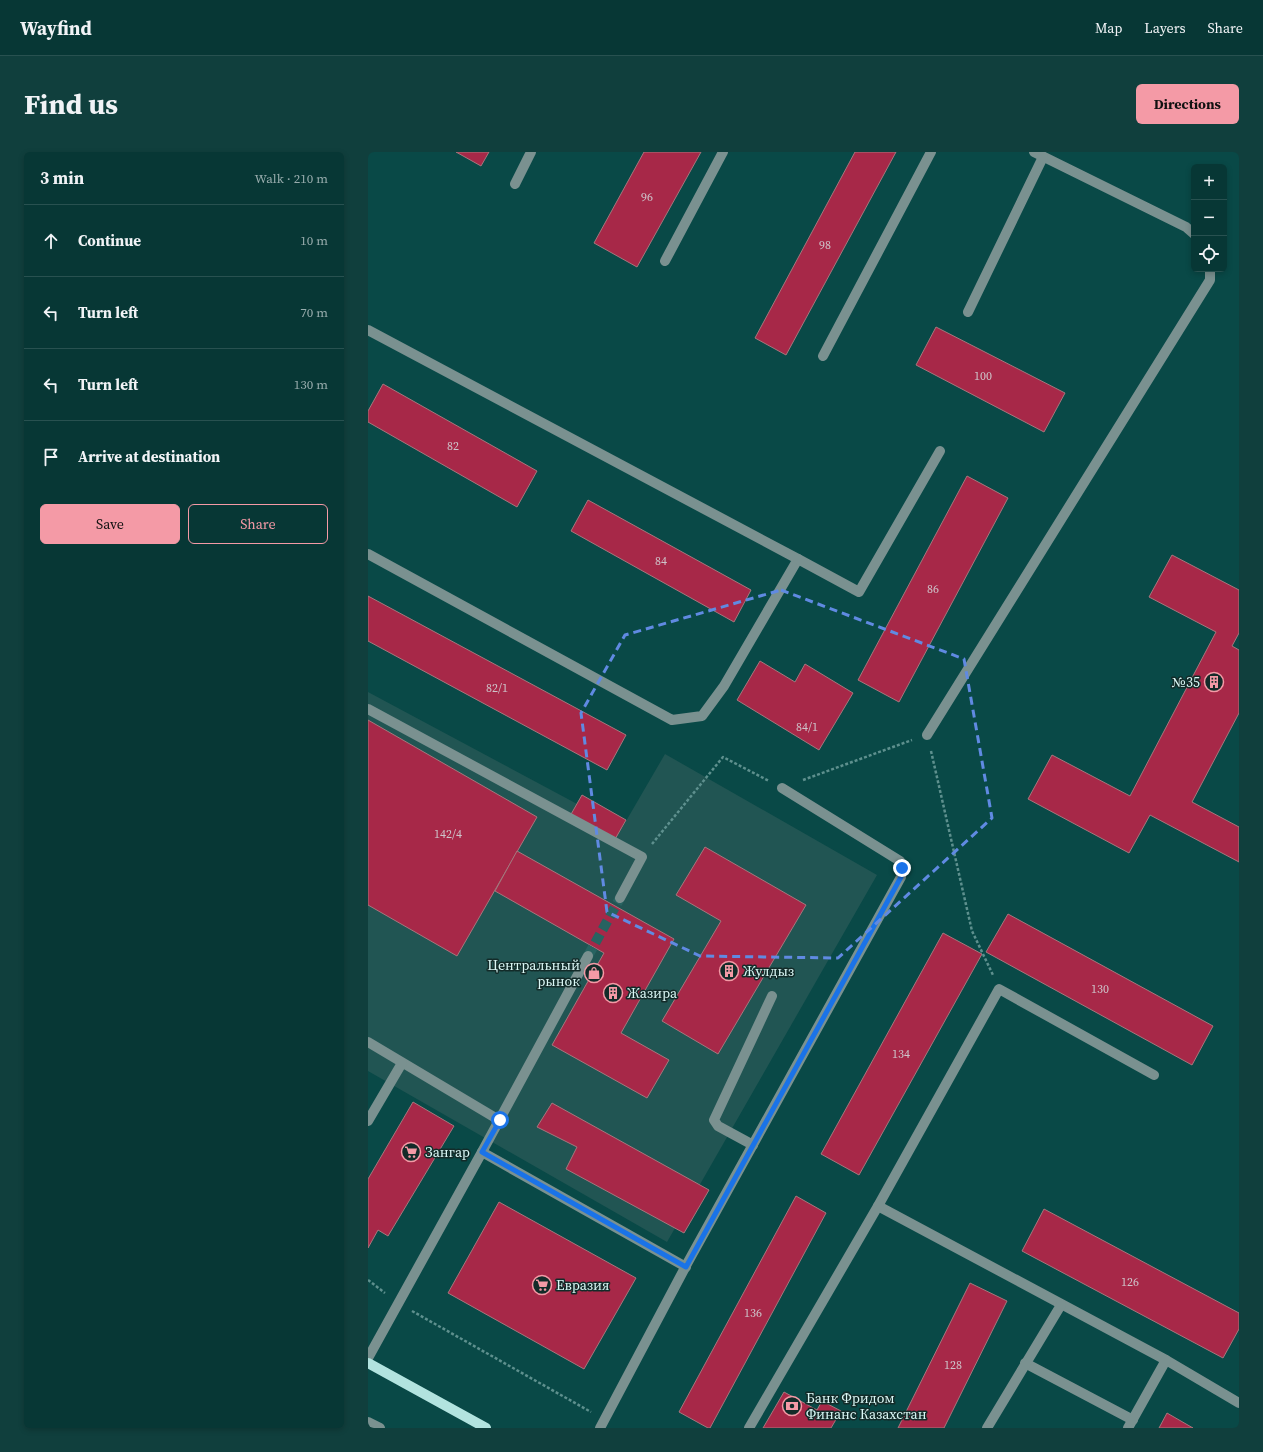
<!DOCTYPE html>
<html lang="en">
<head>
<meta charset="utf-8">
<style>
  :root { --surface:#073735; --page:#103f3d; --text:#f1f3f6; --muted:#98acad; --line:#285150; --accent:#f49aa6 }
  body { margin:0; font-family:"Source Serif 4",serif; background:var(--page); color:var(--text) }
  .controls { position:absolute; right:12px; top:12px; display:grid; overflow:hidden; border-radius:6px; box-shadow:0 2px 6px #0003 }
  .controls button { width:36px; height:36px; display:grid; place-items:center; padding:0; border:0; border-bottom:1px solid var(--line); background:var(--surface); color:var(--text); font:20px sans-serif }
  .stop { position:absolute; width:12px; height:12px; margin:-9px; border:3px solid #1a73e8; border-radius:50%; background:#fff }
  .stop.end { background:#1a73e8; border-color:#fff; box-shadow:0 1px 4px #0008 }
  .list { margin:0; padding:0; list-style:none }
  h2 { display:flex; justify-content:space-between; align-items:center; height:52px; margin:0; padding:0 16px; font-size:17px }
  h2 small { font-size:13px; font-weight:400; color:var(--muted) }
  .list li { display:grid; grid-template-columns:26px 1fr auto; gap:12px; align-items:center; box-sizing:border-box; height:72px; padding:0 16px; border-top:1px solid var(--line) }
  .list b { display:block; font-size:15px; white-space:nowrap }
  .list em { font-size:13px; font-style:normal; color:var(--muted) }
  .actions { display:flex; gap:8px; padding:12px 16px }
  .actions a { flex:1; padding:9px 0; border:1px solid var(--accent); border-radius:6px; text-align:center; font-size:14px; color:var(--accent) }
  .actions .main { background:var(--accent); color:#111 }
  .icon { flex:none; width:22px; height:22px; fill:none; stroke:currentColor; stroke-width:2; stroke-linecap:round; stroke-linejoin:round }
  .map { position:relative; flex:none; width:871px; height:1276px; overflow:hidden; border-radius:6px }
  header { display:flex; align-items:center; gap:24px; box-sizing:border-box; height:56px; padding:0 20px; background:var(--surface); border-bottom:1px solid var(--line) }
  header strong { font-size:19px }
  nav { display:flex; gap:22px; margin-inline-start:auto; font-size:14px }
  .intro { display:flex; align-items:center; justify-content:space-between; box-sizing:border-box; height:96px; padding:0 24px }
  h1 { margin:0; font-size:28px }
  .button { padding:10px 18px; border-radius:6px; background:var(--accent); color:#111; font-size:14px; font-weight:700 }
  main { display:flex; gap:24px; padding:0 24px }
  aside { flex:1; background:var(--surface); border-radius:6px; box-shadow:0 2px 6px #0003 }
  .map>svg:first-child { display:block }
  .built { fill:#215553 }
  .building { fill:#a72848; stroke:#a6777d }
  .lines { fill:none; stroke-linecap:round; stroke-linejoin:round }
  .minor-tunnel { stroke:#286361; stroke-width:10; stroke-dasharray:10 5; stroke-linecap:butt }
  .path { stroke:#5e908e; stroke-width:2.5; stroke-dasharray:3 2; stroke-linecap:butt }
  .minor { stroke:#7a9190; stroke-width:10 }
  .major { stroke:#b2e3df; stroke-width:10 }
  .route { stroke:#1a73e8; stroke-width:5 }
  .marked { fill:none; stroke:#608ae2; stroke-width:3; stroke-dasharray:8 5; stroke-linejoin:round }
  .labels { text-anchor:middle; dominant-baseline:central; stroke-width:3; stroke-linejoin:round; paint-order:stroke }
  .number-label { font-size:12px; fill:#cec4ca }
  .poi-label { font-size:14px; fill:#dbf8f6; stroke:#132b29; text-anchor:start }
</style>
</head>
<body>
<header>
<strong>Wayfind</strong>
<nav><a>Map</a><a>Layers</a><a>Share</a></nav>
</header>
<div class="intro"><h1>Find us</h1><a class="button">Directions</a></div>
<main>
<aside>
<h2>3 min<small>Walk · 210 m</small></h2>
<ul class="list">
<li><svg class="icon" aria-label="ahead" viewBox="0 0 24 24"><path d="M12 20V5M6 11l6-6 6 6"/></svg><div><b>Continue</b></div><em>10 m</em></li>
<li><svg class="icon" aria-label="left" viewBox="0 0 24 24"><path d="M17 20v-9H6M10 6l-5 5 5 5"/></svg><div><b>Turn left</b></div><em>70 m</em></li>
<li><svg class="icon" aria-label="left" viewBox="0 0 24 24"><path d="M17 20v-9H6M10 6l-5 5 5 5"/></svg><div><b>Turn left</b></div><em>130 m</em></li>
<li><svg class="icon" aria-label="arrive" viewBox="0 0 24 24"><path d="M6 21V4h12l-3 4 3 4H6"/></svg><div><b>Arrive at destination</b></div></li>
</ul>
<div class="actions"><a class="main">Save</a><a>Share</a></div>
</aside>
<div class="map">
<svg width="871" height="1276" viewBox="0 0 871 1276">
  <rect width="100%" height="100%" fill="#094947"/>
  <!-- built -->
  <polygon class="built" points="0,540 254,676 297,602 509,723 299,1090 0,919"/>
  <!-- building -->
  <g class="building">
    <polygon points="88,0 121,0 113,14"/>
    <polygon points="276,0 333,0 269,115 226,91"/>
    <polygon points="487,0 528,0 418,203 387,186"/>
    <polygon points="568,175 697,241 676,280 548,213"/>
    <polygon points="15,232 169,319 149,355 0,270 0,259"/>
    <polygon points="599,324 640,346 531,550 490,528"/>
    <polygon points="220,348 383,438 366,470 203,379"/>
    <polygon points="804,403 871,438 871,481 864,494 871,498 871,561 824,650 871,675 871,710 782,663 761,701 660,647 684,603 762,644 848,480 781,445"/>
    <polygon points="0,444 258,583 239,618 0,489"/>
    <polygon points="392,509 427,530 437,512 485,541 451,598 369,548"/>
    <polygon points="0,568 169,665 89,804 0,753"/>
    <polygon points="214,643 258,668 246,689 202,664"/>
    <polygon points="337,695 438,753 350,902 294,869 353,769 308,743"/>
    <polygon points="149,699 306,787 253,881 301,908 279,946 184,893 236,801 127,739"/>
    <polygon points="640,762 845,874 824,913 618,800"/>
    <polygon points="575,781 614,802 491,1023 453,1002"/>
    <polygon points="45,950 86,974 20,1084 10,1078 0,1096 0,1027"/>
    <polygon points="184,951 341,1038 316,1081 198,1017 209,995 169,975"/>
    <polygon points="428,1044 458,1061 342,1276 340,1276 311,1260"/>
    <polygon points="131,1050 268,1126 216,1217 80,1141"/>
    <polygon points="676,1057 871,1161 871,1177 855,1206 654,1099"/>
    <polygon points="602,1131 639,1149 576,1276 530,1276"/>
    <polygon points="416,1240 449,1258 454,1249 473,1259 463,1276 395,1276"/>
    <polygon points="799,1261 825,1276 791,1276"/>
  </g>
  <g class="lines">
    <!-- minor-tunnel -->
    <polyline class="minor-tunnel" points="220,804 252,746"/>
    <!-- path -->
    <g class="path">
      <polyline points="563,599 604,779 625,823"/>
      <polyline points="435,628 544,588"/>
      <polyline points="284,692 355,605 401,629"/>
      <polyline points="0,1128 17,1141"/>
      <polyline points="44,1159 223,1260"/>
    </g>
    <!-- minor -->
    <g class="minor">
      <polyline points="666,0 818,75 826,82"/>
      <polyline points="147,32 163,0"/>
      <polyline points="297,109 355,0"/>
      <polyline points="600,160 675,5"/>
      <polyline points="0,178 430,407 356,534 334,564 304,568 0,402"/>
      <polyline points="455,204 563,0"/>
      <polyline points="430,407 491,440 572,299"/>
      <polyline points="0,557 274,705 252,746"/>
      <polyline points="559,583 842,128 842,117"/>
      <polyline points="0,890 131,968"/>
      <polyline points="0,969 34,911"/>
      <polyline points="385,993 350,974 346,968 404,844"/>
      <polyline points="114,1000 318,1115"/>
      <polyline points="510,1054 798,1208 871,1251"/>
      <polyline points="0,1206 114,1000 220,804"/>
      <polyline points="657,1211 765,1268"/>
      <polyline points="0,1270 12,1276"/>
      <polyline points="232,1276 320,1110 533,725 534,717 532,709 414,636"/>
      <polyline points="381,1276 510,1054 631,837 786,923"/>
      <polyline points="619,1276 693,1153"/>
      <polyline points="760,1276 798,1208"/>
    </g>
    <!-- major -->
    <polyline class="major" points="0,1211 118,1276"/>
  </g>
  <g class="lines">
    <!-- route -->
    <polyline class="route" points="132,968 114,1000 318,1115 533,725 534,716"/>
  </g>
  <!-- marked area -->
  <path class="marked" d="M413,438L596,507L624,666L470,806L332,804L239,760L213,561L257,483Z"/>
  <!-- icons -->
  <defs>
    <g id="building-ring" transform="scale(1)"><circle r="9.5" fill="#132b29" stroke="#f49aa6" stroke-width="1.5"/><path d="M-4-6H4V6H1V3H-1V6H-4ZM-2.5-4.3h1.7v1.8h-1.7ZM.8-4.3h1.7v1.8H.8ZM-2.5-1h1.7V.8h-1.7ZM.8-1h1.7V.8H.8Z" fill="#f49aa6"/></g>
    <g id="shop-ring" transform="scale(1)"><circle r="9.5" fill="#132b29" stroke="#f49aa6" stroke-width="1.5"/><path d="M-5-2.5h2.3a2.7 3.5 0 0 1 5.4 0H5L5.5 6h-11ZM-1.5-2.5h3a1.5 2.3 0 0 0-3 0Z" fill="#f49aa6"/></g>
    <g id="supermarket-ring" transform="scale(1)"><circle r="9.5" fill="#132b29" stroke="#f49aa6" stroke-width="1.5"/><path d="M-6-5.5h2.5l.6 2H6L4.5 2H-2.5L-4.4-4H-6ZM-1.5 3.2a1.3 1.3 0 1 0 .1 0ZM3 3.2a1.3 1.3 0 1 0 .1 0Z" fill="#f49aa6"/></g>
    <g id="bank-ring" transform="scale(1)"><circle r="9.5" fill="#132b29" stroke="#f49aa6" stroke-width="1.5"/><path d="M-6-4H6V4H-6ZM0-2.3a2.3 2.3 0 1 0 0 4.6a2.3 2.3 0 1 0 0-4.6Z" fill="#f49aa6"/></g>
  </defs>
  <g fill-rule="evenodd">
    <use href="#building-ring" x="846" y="530"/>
    <use href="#building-ring" x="361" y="819"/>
    <use href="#shop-ring" x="226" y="821"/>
    <use href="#building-ring" x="245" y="841"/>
    <use href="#supermarket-ring" x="43" y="1000"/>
    <use href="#supermarket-ring" x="174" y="1133"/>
    <use href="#bank-ring" x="424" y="1254"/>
  </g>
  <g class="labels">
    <!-- number labels -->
    <g class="number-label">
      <text x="279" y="45">96</text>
      <text x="457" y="93">98</text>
      <text x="615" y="224">100</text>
      <text x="85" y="294">82</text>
      <text x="293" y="409">84</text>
      <text x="565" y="437">86</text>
      <text x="129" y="536">82/1</text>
      <text x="439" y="575">84/1</text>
      <text x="80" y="682">142/4</text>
      <text x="732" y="837">130</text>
      <text x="533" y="902">134</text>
      <text x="762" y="1130">126</text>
      <text x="385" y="1161">136</text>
      <text x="585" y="1213">128</text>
    </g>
    <!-- poi labels -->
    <g class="poi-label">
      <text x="832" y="530" text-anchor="end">№35</text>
      <text x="212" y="813" text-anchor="end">Центральный<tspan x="212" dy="16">рынок</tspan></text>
      <text x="375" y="819">Жулдыз</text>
      <text x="259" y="841">Жазира</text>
      <text x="57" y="1000">Зангар</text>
      <text x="188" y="1133">Евразия</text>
      <text x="438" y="1246">Банк Фридом<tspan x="438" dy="16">Финанс Казахстан</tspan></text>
    </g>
  </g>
</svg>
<div class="controls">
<button>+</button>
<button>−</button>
<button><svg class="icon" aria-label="locate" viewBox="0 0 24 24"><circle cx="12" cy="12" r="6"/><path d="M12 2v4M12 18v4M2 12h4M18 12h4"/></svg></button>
</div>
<div class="stop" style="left:132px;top:968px"></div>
<div class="stop end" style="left:534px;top:716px"></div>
</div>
</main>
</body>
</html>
